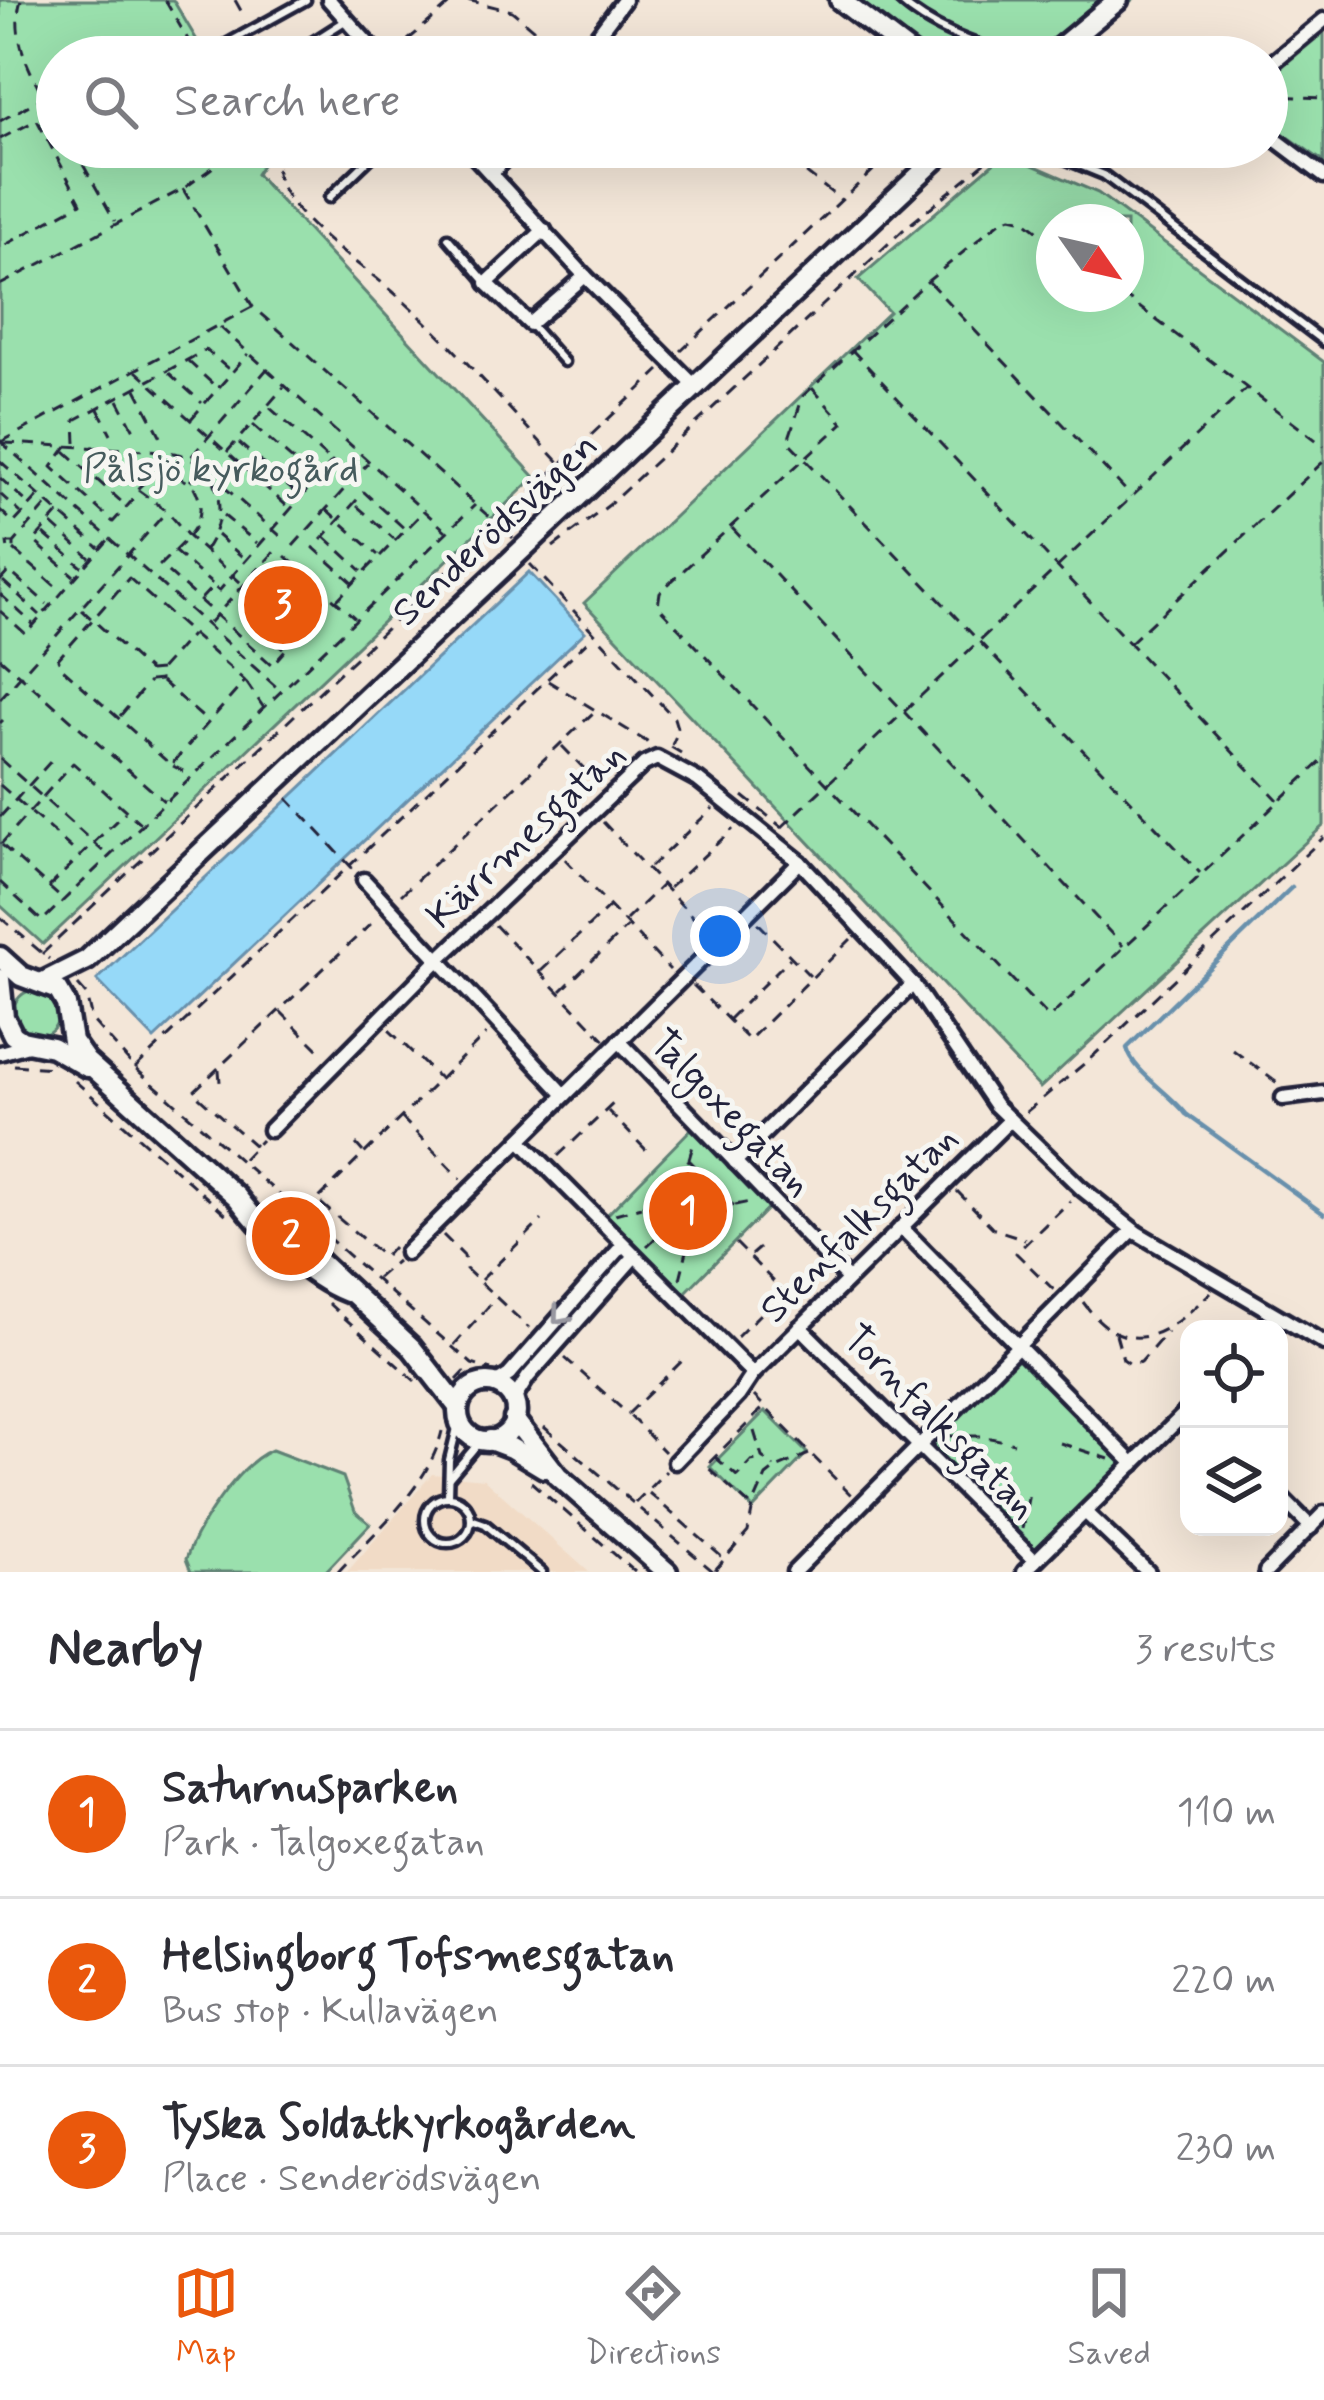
<!DOCTYPE html>
<html lang="en">
<head>
<meta charset="utf-8">
<style>
  :root { --surface:#fff; --page:#f2f2f3; --text:#2b2b33; --muted:#7c7c81; --line:#e1e1e2; --accent:#ea580c }
  body { margin:0; font-family:Mynerve,sans-serif; background:var(--page); color:var(--text) }
  .controls { position:absolute; right:36px; bottom:36px; display:grid; overflow:hidden; border-radius:24px; box-shadow:0 12px 48px #0002 }
  .controls button { width:108px; height:108px; display:grid; place-items:center; padding:0; border:0; border-bottom:3px solid var(--line); background:var(--surface); color:var(--text); font:60px sans-serif }
  .compass { position:absolute; left:1036px; top:204px; width:108px; height:108px; border-radius:50%; background:var(--surface); box-shadow:0 12px 48px #0002; rotate:124deg }
  .you { position:absolute; left:720px; top:936px; width:42px; height:42px; margin:-30px; border:9px solid #fff; border-radius:50%; background:#1a73e8; box-shadow:0 0 0 18px #1a73e833 }
  .badge { display:grid; place-items:center; width:78px; height:78px; border-radius:50%; background:var(--accent); color:#fff; font-size:39px; font-weight:700 }
  .pin { position:absolute; translate:-50% -50%; border:6px solid #fff; box-shadow:0 3px 12px #0006 }
  .list { margin:0; padding:0; list-style:none }
  h2 { display:flex; justify-content:space-between; align-items:center; height:156px; margin:0; padding:0 48px; font-size:51px }
  h2 small { font-size:39px; font-weight:400; color:var(--muted) }
  .list li { display:grid; grid-template-columns:78px 1fr auto; gap:36px; align-items:center; box-sizing:border-box; height:168px; padding:0 48px; border-top:3px solid var(--line) }
  .list b { display:block; font-size:45px; white-space:nowrap }
  .list p { margin:0; font-size:39px; white-space:nowrap; color:var(--muted) }
  .list em { font-size:39px; font-style:normal; color:var(--muted) }
  .icon { flex:none; width:66px; height:66px; fill:none; stroke:currentColor; stroke-width:2; stroke-linecap:round; stroke-linejoin:round }
  .map { position:relative; flex:none; width:1324px; height:1572px; overflow:hidden }
  .search { position:absolute; background:var(--surface); box-shadow:0 12px 48px #0002; left:36px; right:36px; top:36px; height:132px; display:flex; align-items:center; gap:30px; box-sizing:border-box; padding:0 42px; border-radius:66px; color:var(--muted); font-size:45px }
  .sheet { height:660px; background:var(--surface) }
  nav { display:flex; justify-content:space-around; align-items:center; box-sizing:border-box; height:168px; border-top:3px solid var(--line); background:var(--surface); font-size:33px; color:var(--muted) }
  nav a { display:grid; justify-items:center; gap:6px }
  nav .on { color:var(--accent) }
  .map>svg:first-child { display:block }
  .built { fill:#f1dbc6 }
  .green { fill:#9ae0ad; stroke:#5e8174; stroke-width:3; fill-rule:evenodd }
  .water { fill:#96d9f8; stroke:#6890ac; stroke-width:3 }
  .lines { fill:none; stroke-linecap:round; stroke-linejoin:round }
  .stream { stroke:#6890ac; stroke-width:4.5 }
  .lane-casing { stroke:#22223b; stroke-width:15 }
  .street-casing { stroke:#22223b; stroke-width:21 }
  .secondary-casing { stroke:#22223b; stroke-width:27 }
  .path { stroke:#22223b; stroke-width:3; stroke-dasharray:12 9; stroke-linecap:butt }
  .lane { stroke:#f6f6f2; stroke-width:6 }
  .street { stroke:#f6f6f2; stroke-width:12 }
  .secondary { stroke:#f6f6f2; stroke-width:18 }
  .oneway { stroke:#9797a0 }
  .labels { text-anchor:middle; dominant-baseline:central; stroke-width:10; stroke-linejoin:round; paint-order:stroke }
  .park-label { font-size:39px; fill:#465b5d; stroke:#f6f6f2 }
  .street-label { font-size:39px; fill:#22223b; stroke:#f6f6f2 }
</style>
</head>
<body>
<div class="map">
<svg width="1324" height="1572" viewBox="0 0 1324 1572">
  <rect width="100%" height="100%" fill="#f3e6d8"/>
  <filter id="ink" filterUnits="userSpaceOnUse"><feTurbulence type="fractalNoise" baseFrequency=".00833" numOctaves="2"/><feDisplacementMap in="SourceGraphic" scale="24" xChannelSelector="R" yChannelSelector="G"/><feConvolveMatrix kernelMatrix="1 2 1 2 8 2 1 2 1" color-interpolation-filters="sRGB"/></filter>
  <g filter="url(#ink)">
    <!-- built -->
    <polygon class="built" points="432,1474 484,1479 589,1572 347,1572"/>
    <!-- green -->
    <g class="green">
      <polygon points="0,0 173,0 207,57 57,57 57,147 260,147 266,159 256,174 535,477 43,944 0,905"/>
      <polygon points="850,0 1132,0 1061,57 927,57"/>
      <polygon points="1324,32 1324,162 1267,122 1272,75"/>
      <path d="M1005,153L1098,193L1324,362V825L1040,1088L584,603L889,312L858,279ZM1054,222H1126V294H1054Z"/>
      <circle cx="36" cy="1013" r="23"/>
      <polygon points="691,1129 770,1206 685,1293 606,1216"/>
      <polygon points="1020,1357 1123,1464 1034,1550 931,1444"/>
      <polygon points="765,1411 807,1453 753,1509 710,1467"/>
      <path d="M272,1450L343,1477L355,1511L370,1524L325,1572H191L186,1559C197,1527 239,1463 272,1450Z"/>
    </g>
    <!-- water -->
    <polygon class="water" points="529,572 585,632 154,1039 97,980"/>
    <g class="lines">
      <!-- stream -->
      <path class="stream" d="M1292,887L1127,1048C1133,1072 1169,1092 1186,1114L1324,1214"/>
      <!-- lane casing -->
      <g class="lane-casing">
        <g id="lane">
          <path d="M899,0C930,29 976,45 1017,57"/>
          <polyline points="228,43 306,0"/>
          <polyline points="309,44 345,21"/>
          <polyline points="1035,147 1104,175 1324,342"/>
          <polyline points="329,198 382,147"/>
          <polyline points="448,238 485,281"/>
          <polyline points="530,324 564,362"/>
          <polyline points="449,1478 481,1440"/>
          <polyline points="448,1496 449,1460 459,1420"/>
          <circle cx="448" cy="1520" r="23"/>
          <polyline points="471,1519 485,1524 542,1572"/>
        </g>
      </g>
      <!-- street casing -->
      <g class="street-casing">
        <g id="street">
          <polyline points="329,0 380,57"/>
          <polyline points="581,57 624,0"/>
          <polyline points="1267,67 1324,20"/>
          <polyline points="1267,133 1324,176"/>
          <polyline points="466,147 585,276 696,387"/>
          <polyline points="492,174 513,147"/>
          <polyline points="544,230 487,283 530,324 585,276"/>
          <polyline points="364,880 565,1095"/>
          <polyline points="619,1041 848,1279"/>
          <polyline points="0,1053 28,1045"/>
          <polyline points="1283,1098 1324,1093"/>
          <polyline points="270,1130 438,960 644,764 657,758 698,780 800,862 913,984 995,1105 1082,1189 1137,1233 1324,1343"/>
          <polyline points="520,1140 753,1374"/>
          <polyline points="735,1162 913,984"/>
          <polyline points="901,1227 1134,1464"/>
          <polyline points="406,1253 800,862"/>
          <polyline points="800,1327 1035,1561"/>
          <polyline points="495,1384 509,1375 623,1245"/>
          <polyline points="513,1401 528,1377 634,1257"/>
          <polyline points="675,1462 739,1395 753,1374 1010,1120"/>
          <polyline points="1279,1495 1311,1527"/>
          <polyline points="1085,1512 1148,1572"/>
          <polyline points="794,1572 1133,1230"/>
          <polyline points="1024,1572 1189,1409"/>
          <polyline points="1266,1572 1324,1513"/>
        </g>
      </g>
      <!-- secondary casing -->
      <g class="secondary-casing">
        <g id="secondary">
          <polyline points="840,0 915,57"/>
          <polyline points="1049,57 1118,0"/>
          <path d="M0,957L21,976L58,990L66,1004L72,1041L86,1061L237,1197C264,1232 305,1276 347,1292"/>
          <polyline points="0,979 4,1017 13,1035 22,1041 52,1047 87,1067"/>
          <polyline points="43,982 87,960 949,147"/>
          <polyline points="289,1234 412,1348 458,1407"/>
          <circle cx="487" cy="1412" r="29"/>
          <polyline points="514,1419 558,1476 667,1572"/>
          <polyline points="490,1440 511,1448 544,1468"/>
        </g>
      </g>
      <!-- path -->
      <g class="path">
        <path d="M21,0C8,42 37,84 57,119"/>
        <polyline points="165,0 198,57"/>
        <polyline points="235,0 245,18"/>
        <polyline points="467,0 512,11 566,57"/>
        <polyline points="929,46 945,57"/>
        <polyline points="392,54 454,0"/>
        <polyline points="1267,103 1274,96 1324,98"/>
        <polyline points="0,121 44,97"/>
        <polyline points="0,139 37,120 81,203 0,248"/>
        <polyline points="73,147 115,221"/>
        <path d="M279,147C275,164 275,176 284,191C311,236 361,263 399,297C461,352 516,417 573,477"/>
        <polyline points="773,147 841,200"/>
        <polyline points="183,189 253,307 513,538"/>
        <polyline points="1054,243 1024,220 1011,217 1000,222 928,281 803,396 788,441 1200,873"/>
        <polyline points="929,282 1131,496"/>
        <polyline points="0,285 183,189 216,165 227,147"/>
        <polyline points="1122,294 1324,446"/>
        <polyline points="220,327 446,531"/>
        <polyline points="852,350 1278,800"/>
        <polyline points="681,351 898,147"/>
        <polyline points="188,361 216,387"/>
        <polyline points="136,371 289,508"/>
        <polyline points="169,373 202,403"/>
        <polyline points="812,388 843,423 660,592 658,606 1049,1018 1324,759"/>
        <polyline points="136,389 161,437"/>
        <polyline points="118,400 137,436"/>
        <polyline points="270,408 330,461"/>
        <polyline points="98,409 111,434"/>
        <polyline points="191,419 248,354"/>
        <polyline points="253,425 313,478"/>
        <polyline points="0,441 281,691"/>
        <polyline points="1,442 252,307"/>
        <polyline points="4,443 165,451 191,457 267,369"/>
        <polyline points="76,443 75,420 206,350 232,372"/>
        <polyline points="239,443 299,496"/>
        <polyline points="67,446 52,467 113,522 139,493"/>
        <path d="M92,446L137,489C154,471 172,471 193,485C214,522 184,540 160,565L272,665L331,597"/>
        <polyline points="65,451 125,505"/>
        <polyline points="227,452 284,387"/>
        <polyline points="192,459 285,540"/>
        <polyline points="0,461 99,548"/>
        <polyline points="122,474 154,454"/>
        <polyline points="0,478 29,504"/>
        <polyline points="190,481 203,467"/>
        <polyline points="138,490 167,511 189,537 299,634"/>
        <polyline points="0,494 21,513"/>
        <polyline points="357,506 394,539"/>
        <polyline points="0,510 14,523 38,497"/>
        <polyline points="327,510 378,555"/>
        <polyline points="59,513 34,541 74,576"/>
        <polyline points="223,515 257,543"/>
        <polyline points="52,524 90,558"/>
        <polyline points="732,528 1123,946"/>
        <polyline points="44,534 82,567"/>
        <polyline points="217,535 246,560"/>
        <polyline points="325,537 362,571"/>
        <polyline points="14,543 7,543 8,550 14,549 14,543 47,505"/>
        <polyline points="293,546 368,463"/>
        <polyline points="553,547 609,505 902,231 1004,147"/>
        <polyline points="14,550 61,591"/>
        <path d="M205,550C222,524 222,506 213,477"/>
        <polyline points="174,551 212,584"/>
        <polyline points="285,556 355,618"/>
        <polyline points="530,564 674,718 678,731 672,745"/>
        <polygon points="129,578 245,681 171,765 63,669 58,659"/>
        <polyline points="0,581 9,571 47,604"/>
        <polyline points="3,581 40,615"/>
        <polyline points="353,583 314,548 364,492 406,530"/>
        <polyline points="0,594 34,625"/>
        <polyline points="201,599 213,586 219,591 332,462 352,480"/>
        <polyline points="336,601 423,512"/>
        <polyline points="82,610 149,671"/>
        <polyline points="0,611 26,634 109,539"/>
        <polyline points="209,623 277,549"/>
        <polyline points="1130,643 1324,461"/>
        <polyline points="283,648 242,612 273,576 316,613"/>
        <polyline points="0,658 164,801"/>
        <polyline points="160,670 149,671 150,681 160,680 160,670 191,635"/>
        <polyline points="161,681 208,722"/>
        <polyline points="548,681 652,745"/>
        <polyline points="246,682 264,708"/>
        <polyline points="0,699 167,511"/>
        <polyline points="120,716 149,682"/>
        <polyline points="0,723 3,720"/>
        <polyline points="562,746 601,786"/>
        <polyline points="671,747 681,753"/>
        <polyline points="0,759 106,854"/>
        <polyline points="173,766 191,775"/>
        <polyline points="0,785 79,855"/>
        <polyline points="743,796 783,828"/>
        <polyline points="287,798 354,870"/>
        <polyline points="0,817 51,761"/>
        <polyline points="603,822 708,933"/>
        <polyline points="782,827 1247,388"/>
        <polyline points="1,844 73,763 140,823"/>
        <polyline points="2,845 62,899"/>
        <polyline points="565,859 670,970"/>
        <polyline points="650,867 713,808"/>
        <polyline points="0,882 42,921 475,505"/>
        <polyline points="49,887 125,812"/>
        <polyline points="669,888 733,829"/>
        <polyline points="401,895 596,710"/>
        <polyline points="0,917 49,959"/>
        <polyline points="626,920 662,885"/>
        <polyline points="758,923 810,976"/>
        <polyline points="495,925 605,1040"/>
        <polyline points="42,954 660,370"/>
        <polyline points="541,971 609,907"/>
        <polyline points="78,985 86,994 92,1020 135,1068 472,1364 491,1370"/>
        <polyline points="693,985 749,1040 853,937"/>
        <polyline points="561,991 627,927"/>
        <polyline points="280,1011 324,1055"/>
        <polyline points="729,1019 790,958"/>
        <polyline points="389,1030 439,1078"/>
        <polyline points="1233,1050 1280,1085"/>
        <polyline points="14,1065 52,1068"/>
        <polyline points="135,1068 593,636"/>
        <polyline points="219,1070 220,1082"/>
        <polyline points="75,1081 230,1218"/>
        <polyline points="608,1111 652,1156"/>
        <polyline points="1026,1112 1091,1058 1324,837"/>
        <polyline points="401,1117 461,1179"/>
        <polyline points="356,1144 363,1152"/>
        <polyline points="255,1146 193,1092 376,919"/>
        <polyline points="558,1156 617,1100"/>
        <polyline points="243,1159 261,1140"/>
        <polyline points="689,1159 695,1139"/>
        <polyline points="957,1191 994,1229 1025,1239"/>
        <polyline points="735,1205 755,1201"/>
        <polyline points="615,1214 641,1207"/>
        <polyline points="443,1235 464,1256 466,1269 529,1328"/>
        <polyline points="736,1243 783,1291"/>
        <polyline points="647,1246 665,1229"/>
        <polyline points="393,1247 384,1257 317,1200 486,1034"/>
        <polyline points="751,1255 759,1248"/>
        <polyline points="377,1278 397,1261"/>
        <polyline points="680,1279 687,1251 733,1205 689,1160 642,1206 687,1251"/>
        <polyline points="481,1280 542,1220"/>
        <polyline points="1054,1290 1016,1253 1070,1201"/>
        <path d="M1083,1302C1128,1363 1167,1335 1211,1292"/>
        <polyline points="328,1303 415,1381"/>
        <polyline points="1116,1334 1123,1359 1130,1364 1141,1362 1167,1332"/>
        <polyline points="737,1337 760,1314"/>
        <polyline points="454,1345 496,1298"/>
        <polyline points="565,1358 628,1414 682,1361"/>
        <polyline points="457,1380 471,1365"/>
        <polyline points="754,1396 852,1496"/>
        <polyline points="630,1416 665,1452"/>
        <polyline points="544,1427 714,1572"/>
        <polyline points="754,1431 762,1457 774,1467"/>
        <polyline points="947,1436 981,1436 1014,1443"/>
        <polyline points="1060,1443 1109,1459"/>
        <polyline points="715,1457 737,1476 751,1461 763,1459"/>
        <polyline points="531,1482 635,1572"/>
        <polyline points="649,1493 723,1558"/>
        <polyline points="635,1503 666,1471"/>
        <polyline points="750,1505 706,1466 763,1408"/>
        <polyline points="1022,1529 1030,1488"/>
        <polyline points="715,1570 748,1532 753,1506 766,1476 776,1468 809,1454"/>
        <path d="M338,1572C376,1530 429,1487 442,1431"/>
      </g>
      <!-- lane -->
      <use href="#lane" class="lane"/>
      <!-- street -->
      <use href="#street" class="street"/>
      <!-- secondary -->
      <use href="#secondary" class="secondary"/>
    </g>
    <!-- one-way arrows -->
    <defs><path id="oneway-chevron" d="M-2-3.5L2.5 0L-2 3.5" fill="none" stroke-width="1.6" stroke-linecap="round" stroke-linejoin="round" transform="scale(3)"/></defs>
    <use class="oneway" href="#oneway-chevron" transform="translate(560 1316) rotate(131)"/>
  </g>
  <g class="labels">
    <!-- park labels -->
    <g class="park-label">
      <text x="221" y="470">Pålsjö kyrkogård</text>
    </g>
    <!-- street labels -->
    <g class="street-label">
      <text transform="translate(496 530) rotate(-43)">Senderödsvägen</text>
      <text transform="translate(527 836) rotate(-43)">Kärrmesgatan</text>
      <text transform="translate(730 1114) rotate(46)">Talgoxegatan</text>
      <text transform="translate(860 1225) rotate(-45)">Stenfalksgatan</text>
      <text transform="translate(939 1423) rotate(45)">Tornfalksgatan</text>
    </g>
  </g>
</svg>
<div class="controls">
<button><svg class="icon" aria-label="locate" viewBox="0 0 24 24"><circle cx="12" cy="12" r="6"/><path d="M12 2v4M12 18v4M2 12h4M18 12h4"/></svg></button>
<button><svg class="icon" aria-label="layers" viewBox="0 0 24 24"><path d="M12 4l9 5-9 5-9-5zM3 14l9 5 9-5"/></svg></button>
</div>
<svg class="compass" viewBox="-18 -18 36 36"><path d="M0-13l5 13h-10z" fill="#e53935"/><path d="M0 13l5-13h-10z" fill="#7c7c81"/></svg>
<div class="you"></div>
<div class="pin badge" style="left:688px;top:1211px">1</div>
<div class="pin badge" style="left:291px;top:1236px">2</div>
<div class="pin badge" style="left:283px;top:605px">3</div>
<div class="search"><svg class="icon" aria-label="search" viewBox="0 0 24 24"><circle cx="10" cy="10" r="6"/><path d="M15 15l6 6"/></svg>Search here</div>
</div>
<section class="sheet">
<h2>Nearby<small>3 results</small></h2>
<ul class="list">
<li><span class="badge">1</span><div><b>Saturnusparken</b><p>Park · Talgoxegatan</p></div><em>110 m</em></li>
<li><span class="badge">2</span><div><b>Helsingborg Tofsmesgatan</b><p>Bus stop · Kullavägen</p></div><em>220 m</em></li>
<li><span class="badge">3</span><div><b>Tyska Soldatkyrkogården</b><p>Place · Senderödsvägen</p></div><em>230 m</em></li>
</ul>
</section>
<nav>
<a class="on"><svg class="icon" aria-label="map" viewBox="0 0 24 24"><path d="M3 6l6-2 6 2 6-2v14l-6 2-6-2-6 2zM9 4v14M15 6v14"/></svg>Map</a>
<a><svg class="icon" aria-label="directions" viewBox="0 0 24 24"><path d="M12 3l9 9-9 9-9-9zM9 14v-3h6M13 9l2 2-2 2"/></svg>Directions</a>
<a><svg class="icon" aria-label="saved" viewBox="0 0 24 24"><path d="M7 4h10v16l-5-4-5 4z"/></svg>Saved</a>
</nav>
</body>
</html>
